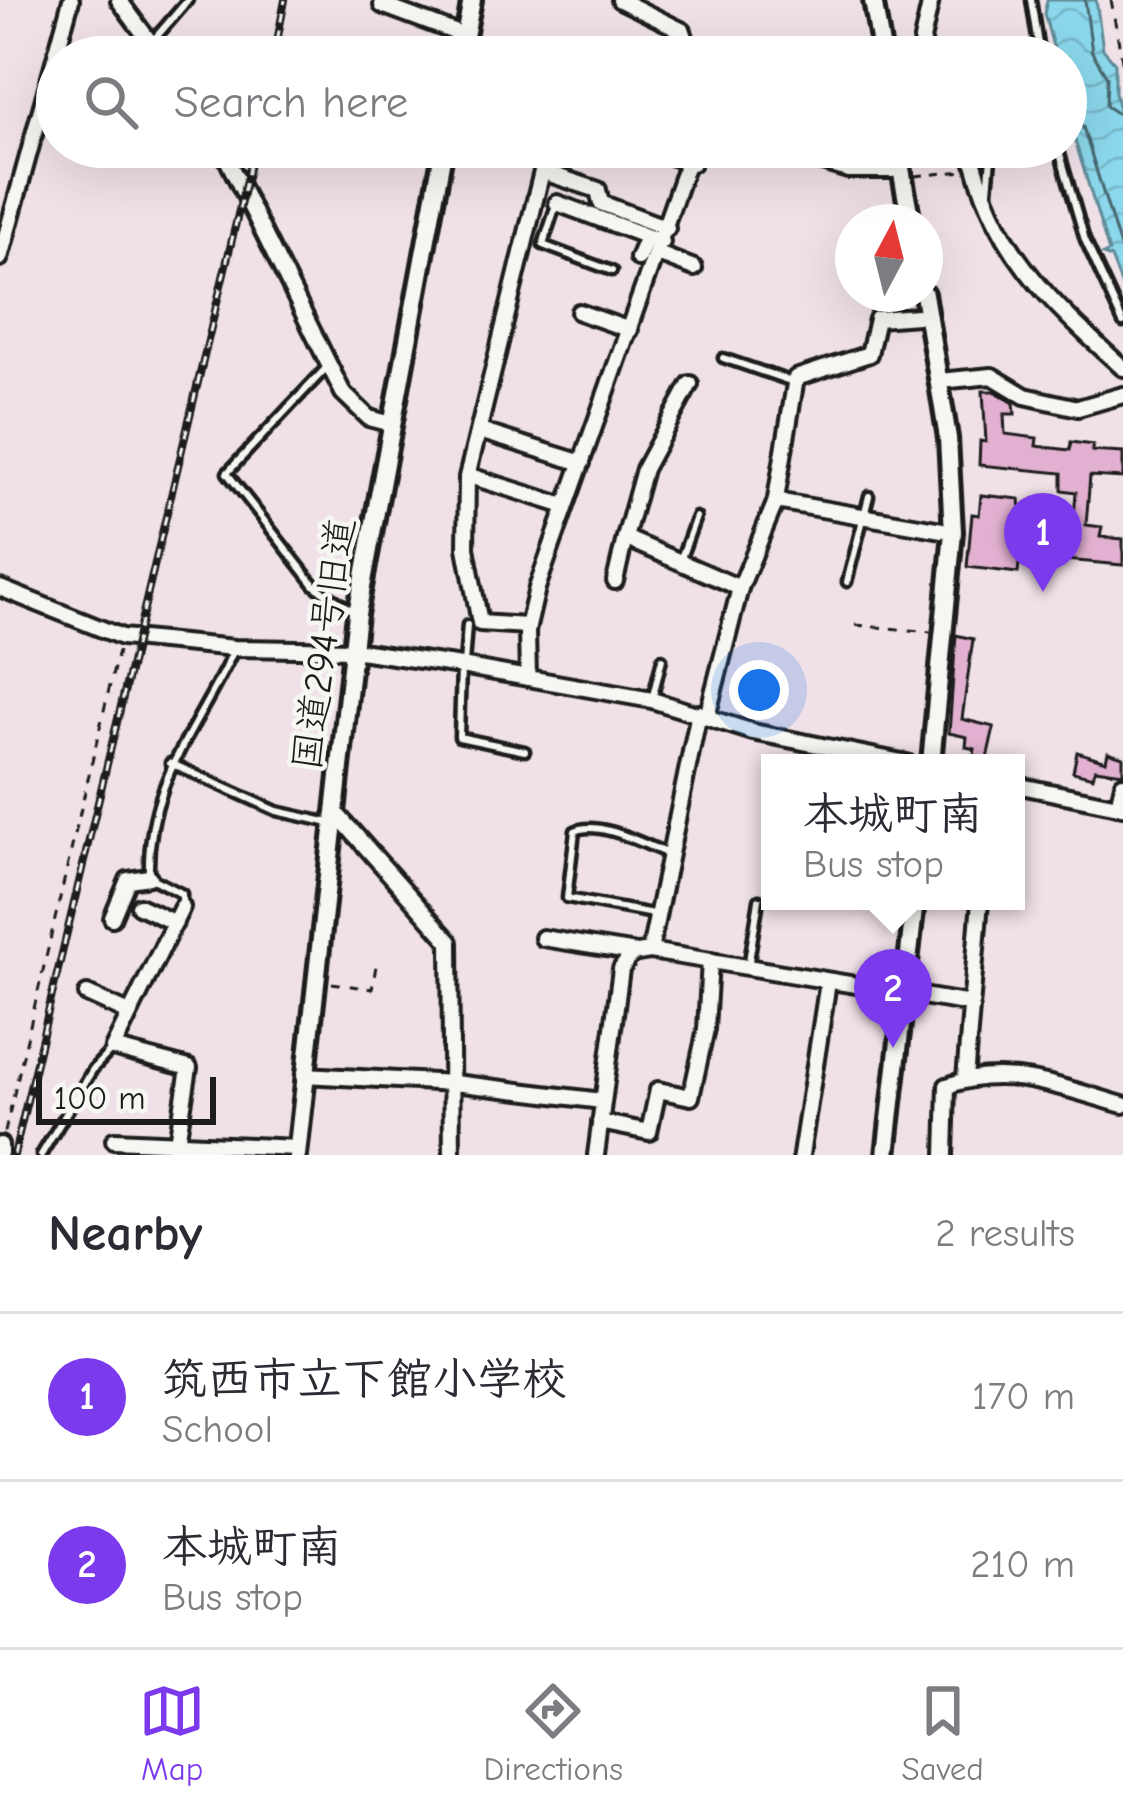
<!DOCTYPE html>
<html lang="en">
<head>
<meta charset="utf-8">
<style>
  :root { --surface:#fff; --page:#f2f2f3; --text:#2b2b33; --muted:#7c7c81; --line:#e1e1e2; --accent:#7c3aed }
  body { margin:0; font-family:"Comic Neue","Klee One",sans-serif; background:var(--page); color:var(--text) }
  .compass { position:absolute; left:835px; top:204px; width:108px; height:108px; border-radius:50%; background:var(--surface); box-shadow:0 12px 48px #0002; rotate:7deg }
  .scale { position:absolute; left:36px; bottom:30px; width:180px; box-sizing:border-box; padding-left:12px; border:6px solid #1c1c1c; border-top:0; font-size:33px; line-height:42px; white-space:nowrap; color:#1c1c1c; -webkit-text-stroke:9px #f6f6f2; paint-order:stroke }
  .you { position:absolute; left:759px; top:690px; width:42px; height:42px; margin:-30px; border:9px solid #fff; border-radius:50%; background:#1a73e8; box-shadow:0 0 0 18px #1a73e833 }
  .badge { display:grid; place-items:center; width:78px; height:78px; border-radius:50%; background:var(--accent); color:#fff; font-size:39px; font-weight:700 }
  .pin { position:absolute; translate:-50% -99px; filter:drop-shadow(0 3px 6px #0008) }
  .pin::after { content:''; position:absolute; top:63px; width:42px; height:36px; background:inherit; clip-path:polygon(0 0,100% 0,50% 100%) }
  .popup { position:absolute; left:761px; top:754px; width:264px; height:156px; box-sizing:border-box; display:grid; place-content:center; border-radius:0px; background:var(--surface); filter:drop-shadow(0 3px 9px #0005); font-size:39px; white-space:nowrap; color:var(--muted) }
  .popup b { font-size:45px; color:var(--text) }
  .popup::after { content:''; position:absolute; left:50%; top:100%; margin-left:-24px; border:24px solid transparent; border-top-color:var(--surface) }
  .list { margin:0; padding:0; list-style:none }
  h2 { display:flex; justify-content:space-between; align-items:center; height:156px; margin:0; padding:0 48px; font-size:51px }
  h2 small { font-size:39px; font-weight:400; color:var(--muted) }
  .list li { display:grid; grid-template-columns:78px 1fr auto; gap:36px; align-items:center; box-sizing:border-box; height:168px; padding:0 48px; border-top:3px solid var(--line) }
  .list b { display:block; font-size:45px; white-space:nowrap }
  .list p { margin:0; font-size:39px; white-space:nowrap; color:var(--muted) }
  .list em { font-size:39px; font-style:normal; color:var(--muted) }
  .icon { flex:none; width:66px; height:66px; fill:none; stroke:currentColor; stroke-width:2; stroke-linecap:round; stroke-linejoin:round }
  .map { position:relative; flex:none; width:1123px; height:1155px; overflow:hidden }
  .search { position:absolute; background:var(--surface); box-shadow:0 12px 48px #0002; left:36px; right:36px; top:36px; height:132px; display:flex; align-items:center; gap:30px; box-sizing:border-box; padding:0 42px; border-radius:66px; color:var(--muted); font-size:45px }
  .sheet { height:492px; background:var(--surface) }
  nav { display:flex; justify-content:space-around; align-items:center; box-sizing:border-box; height:168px; border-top:3px solid var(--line); background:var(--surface); font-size:33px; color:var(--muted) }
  nav a { display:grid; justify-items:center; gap:6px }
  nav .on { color:var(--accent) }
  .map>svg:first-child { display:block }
  .water { fill:url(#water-waves); stroke:#5f8c98; stroke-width:3 }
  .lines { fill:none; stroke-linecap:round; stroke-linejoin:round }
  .shore { stroke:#48676f; stroke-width:3 }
  .building { fill:#e2b1d1; stroke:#1c1c1c; stroke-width:3 }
  .service-casing { stroke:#1c1c1c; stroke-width:15 }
  .minor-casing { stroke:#1c1c1c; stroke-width:22 }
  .tertiary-casing { stroke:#1c1c1c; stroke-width:26 }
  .path { stroke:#1c1c1c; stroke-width:3; stroke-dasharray:9 9; stroke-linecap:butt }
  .service { stroke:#f6f6f2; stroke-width:6 }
  .minor { stroke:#f6f6f2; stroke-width:14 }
  .tertiary { stroke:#f6f6f2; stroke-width:16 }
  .rail-casing { stroke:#1c1c1c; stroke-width:8 }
  .rail { stroke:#f6f6f2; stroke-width:3; stroke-dasharray:9; stroke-linecap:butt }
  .labels { text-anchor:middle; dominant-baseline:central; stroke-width:9; stroke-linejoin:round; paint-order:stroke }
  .street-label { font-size:39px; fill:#1c1c1c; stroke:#f6f6f2 }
</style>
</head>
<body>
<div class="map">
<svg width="1123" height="1155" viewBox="0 0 1123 1155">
  <defs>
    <pattern id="water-waves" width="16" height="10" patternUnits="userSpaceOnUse" patternTransform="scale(3)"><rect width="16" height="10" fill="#8bd7eb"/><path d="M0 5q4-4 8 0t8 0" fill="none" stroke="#77b8c9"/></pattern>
  </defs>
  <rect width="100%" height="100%" fill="#f0e1e8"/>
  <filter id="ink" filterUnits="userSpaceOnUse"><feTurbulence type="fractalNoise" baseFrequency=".00833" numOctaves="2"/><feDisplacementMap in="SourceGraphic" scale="24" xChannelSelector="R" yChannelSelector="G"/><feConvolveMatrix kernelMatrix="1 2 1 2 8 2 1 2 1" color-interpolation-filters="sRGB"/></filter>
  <g filter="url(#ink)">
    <!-- water -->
    <polygon class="water" points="1047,0 1096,0 1103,49 1115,63 1115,93 1123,127 1123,289 1111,258 1103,255 1109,252 1066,111 1066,57 1056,57 1044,14"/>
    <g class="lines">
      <!-- shore -->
      <g class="shore">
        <polyline points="1085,0 1092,52 1107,77 1106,106 1123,117"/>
        <polyline points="1066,119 1083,127 1123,257"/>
      </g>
    </g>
    <!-- building -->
    <g class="building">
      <polygon points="983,391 994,391 1014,403 1015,414 1004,414 1005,434 1037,438 1036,446 1070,450 1071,442 1093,445 1092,451 1123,453 1123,478 1090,476 1086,525 1102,527 1100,537 1123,539 1123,565 1020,556 1018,573 967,567 972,514 979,515 981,495 1020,499 1023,529 1044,532 1045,526 1061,527 1062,516 1074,517 1076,492 1062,490 1062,473 979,465 980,441 986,442"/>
      <polygon points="956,635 973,639 962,719 994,727 986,763 973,763 975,749 966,747 967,737 949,733"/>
      <polygon points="1077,752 1106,761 1108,752 1123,757 1123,773 1095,769 1093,777 1073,772"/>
    </g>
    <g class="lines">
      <!-- service casing -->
      <g class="service-casing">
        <g id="service">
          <polyline points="1031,0 1040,57"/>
          <polyline points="151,43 188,0"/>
          <polyline points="1058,147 1085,240 1123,323"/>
          <polyline points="988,191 992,147"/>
          <polyline points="556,205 543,245 612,271"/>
          <polyline points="723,358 793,382"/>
          <polyline points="327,367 227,473 315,586 354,612"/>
          <polyline points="681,558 696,517"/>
          <polyline points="847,582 869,496"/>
          <polyline points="464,664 467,625"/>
          <polyline points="461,666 459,737 525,751"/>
          <polyline points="653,696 662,659"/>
          <polyline points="170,763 277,811 330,823"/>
          <path d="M182,905V894L149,877C146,783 196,731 233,652"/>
          <path d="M653,914L567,898L575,831C598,819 645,845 669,854"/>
          <polyline points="748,967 759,900"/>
          <polyline points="41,1155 93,1069 112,1049"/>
        </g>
      </g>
      <!-- minor casing -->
      <g class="minor-casing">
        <g id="minor">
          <polyline points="119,0 161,57"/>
          <polyline points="383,0 382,5 465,36"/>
          <polyline points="620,0 683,31 691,57"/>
          <polyline points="928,57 922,40 931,0"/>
          <polyline points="985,57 993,57"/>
          <polyline points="221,147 343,393 369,418 392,424"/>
          <polyline points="642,147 692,163"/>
          <polyline points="773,147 848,170 892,170"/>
          <path d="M970,147C993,250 1048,300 1123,368"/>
          <polyline points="544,172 598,190 601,203 667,228"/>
          <polyline points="557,203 662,242"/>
          <polyline points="658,254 694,268"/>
          <polyline points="0,258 71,0"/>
          <polyline points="638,258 647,237"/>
          <polyline points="579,312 630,330"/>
          <polyline points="939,381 992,376 1025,396 1078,408 1123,395"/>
          <polyline points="483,432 582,463"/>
          <polyline points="473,477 565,506"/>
          <polyline points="775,505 796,378 869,354 877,319 918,316"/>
          <polyline points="625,538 644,469 690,384"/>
          <polyline points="615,581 625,538 740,588"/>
          <polyline points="0,588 122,637 234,648 353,650 461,666 652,700 753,732 907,763"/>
          <polyline points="528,626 480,623 466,548 467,477 548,147"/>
          <polyline points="528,678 527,631 537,588 693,147"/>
          <polyline points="707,717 740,588 776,501 942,530"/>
          <polyline points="1016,785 1123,807"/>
          <polyline points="1118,806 1123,784"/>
          <polyline points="335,812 450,942 452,1155"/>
          <polyline points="139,906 175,923"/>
          <polyline points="112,918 128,880 149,877"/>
          <polyline points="543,938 636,953"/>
          <polyline points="650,951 699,713"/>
          <polyline points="87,994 129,1013"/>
          <polyline points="304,1075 454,1083 602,1101"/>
          <polyline points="965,1079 980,901"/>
          <polyline points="600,1122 649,1132 658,1090 691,1097 706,1029 710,961"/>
          <polyline points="114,1140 297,1148"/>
          <polyline points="0,1145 0,1153"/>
          <polyline points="175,1155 189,1068 113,1048 182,907"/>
          <polyline points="596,1155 621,969 632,954 650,951 971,1004"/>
          <polyline points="801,1155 828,982"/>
          <path d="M945,1155L947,1086C1006,1063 1065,1089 1123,1105"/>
        </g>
      </g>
      <!-- tertiary casing -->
      <g class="tertiary-casing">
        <g id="tertiary">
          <polyline points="873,0 883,57"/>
          <polyline points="461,57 472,0"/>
          <polyline points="897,147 911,222"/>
          <polyline points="924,294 948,438 953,532 931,763"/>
          <polyline points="297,1155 357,614 444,147"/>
          <polyline points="886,1155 915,901"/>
        </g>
      </g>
      <!-- path -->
      <g class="path">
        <polyline points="1111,0 1123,66"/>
        <polyline points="915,176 964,171"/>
        <polyline points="855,625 931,632"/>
        <polyline points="332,983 372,989 377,960"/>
        <polyline points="5,1132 118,651"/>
      </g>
      <!-- service -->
      <use href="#service" class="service"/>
      <!-- minor -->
      <use href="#minor" class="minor"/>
      <!-- tertiary -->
      <use href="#tertiary" class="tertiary"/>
      <!-- rail casing -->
      <g class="rail-casing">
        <g id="rail">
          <polyline points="274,57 285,0"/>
          <polyline points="14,1155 254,147"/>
        </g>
      </g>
      <!-- rail -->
      <use href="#rail" class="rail"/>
    </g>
  </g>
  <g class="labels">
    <!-- street labels -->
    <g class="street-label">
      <text transform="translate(324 644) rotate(-82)">国道294号旧道</text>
    </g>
  </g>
</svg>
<svg class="compass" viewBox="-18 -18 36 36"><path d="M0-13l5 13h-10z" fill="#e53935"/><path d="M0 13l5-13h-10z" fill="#7c7c81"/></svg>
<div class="scale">100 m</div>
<div class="you"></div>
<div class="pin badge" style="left:1043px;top:592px">1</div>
<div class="pin badge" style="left:893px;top:1048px">2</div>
<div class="popup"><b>本城町南</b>Bus stop</div>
<div class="search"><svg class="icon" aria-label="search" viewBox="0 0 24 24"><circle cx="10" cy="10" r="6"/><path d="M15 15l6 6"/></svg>Search here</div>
</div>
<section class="sheet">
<h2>Nearby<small>2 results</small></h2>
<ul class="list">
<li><span class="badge">1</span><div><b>筑西市立下館小学校</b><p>School</p></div><em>170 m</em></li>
<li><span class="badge">2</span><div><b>本城町南</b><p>Bus stop</p></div><em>210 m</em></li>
</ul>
</section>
<nav>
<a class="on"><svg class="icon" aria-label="map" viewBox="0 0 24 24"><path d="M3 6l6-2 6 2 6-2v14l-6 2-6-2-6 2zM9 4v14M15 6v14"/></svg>Map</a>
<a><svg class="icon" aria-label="directions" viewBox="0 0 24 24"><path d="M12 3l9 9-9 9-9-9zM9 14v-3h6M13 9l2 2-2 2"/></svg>Directions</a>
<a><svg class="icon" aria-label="saved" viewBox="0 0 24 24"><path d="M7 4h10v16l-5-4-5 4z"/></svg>Saved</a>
</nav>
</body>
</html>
